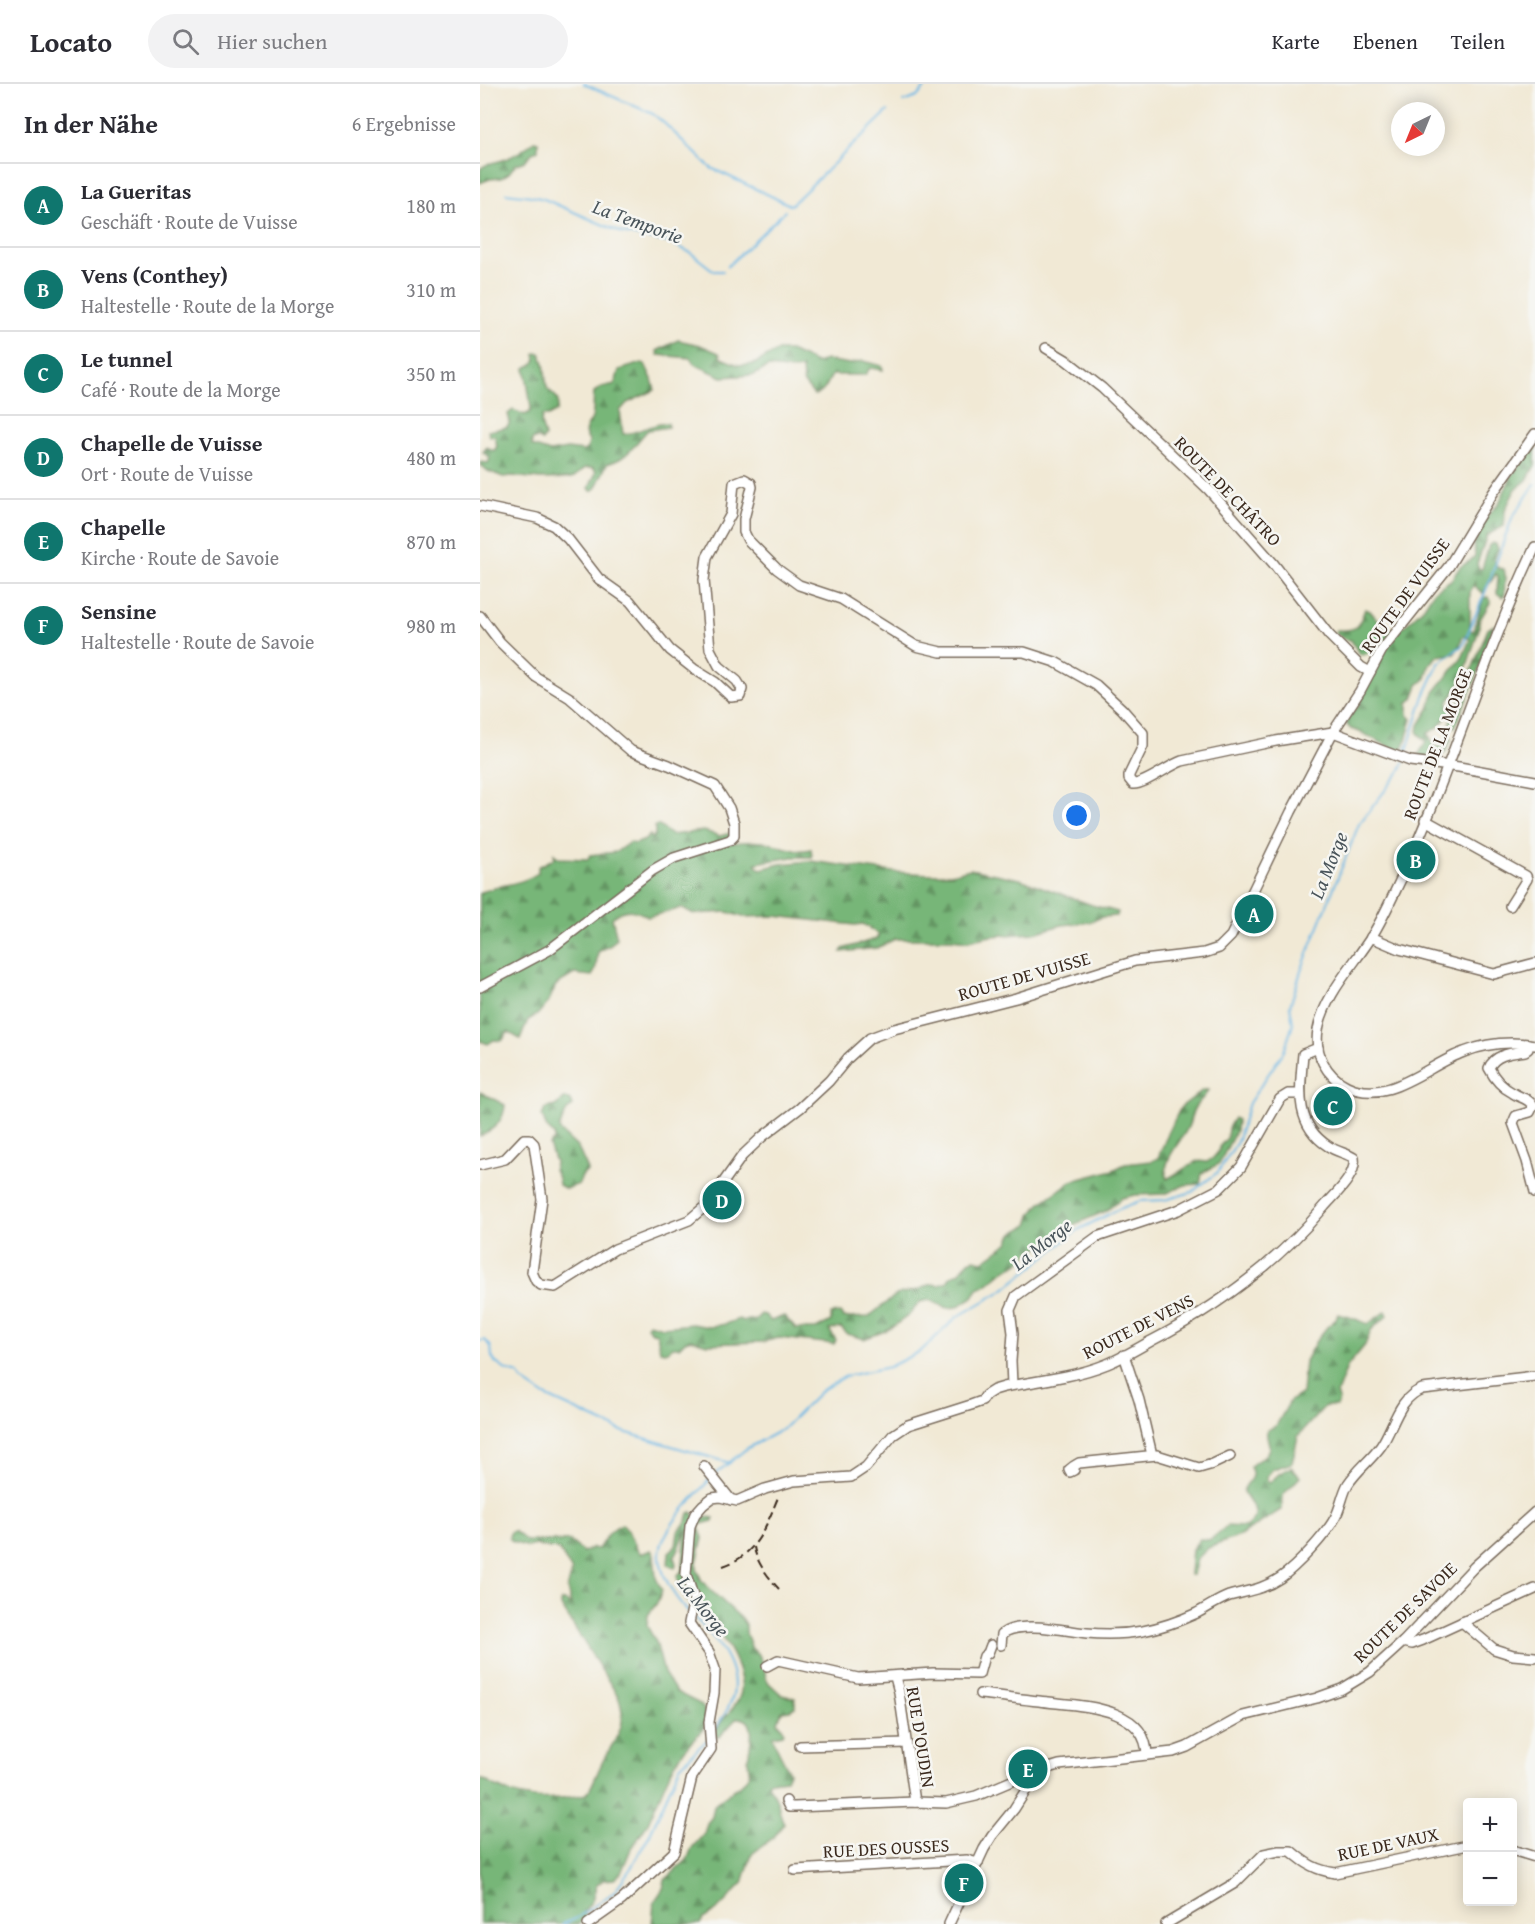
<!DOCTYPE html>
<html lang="de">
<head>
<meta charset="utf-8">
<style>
  :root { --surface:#fff; --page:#f2f2f3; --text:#2b2b33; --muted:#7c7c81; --line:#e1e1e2; --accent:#0f766e }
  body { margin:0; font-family:"Gentium Book Plus",serif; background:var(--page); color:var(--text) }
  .controls { position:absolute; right:18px; bottom:18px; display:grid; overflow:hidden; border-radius:6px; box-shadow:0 3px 15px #0003 }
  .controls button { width:54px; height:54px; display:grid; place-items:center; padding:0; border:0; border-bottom:2px solid var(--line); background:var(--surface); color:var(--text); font:30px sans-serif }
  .compass { position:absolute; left:911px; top:18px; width:54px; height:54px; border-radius:50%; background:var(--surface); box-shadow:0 3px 15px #0003; rotate:223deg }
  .you { position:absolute; left:597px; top:732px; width:21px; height:21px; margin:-15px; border:4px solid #fff; border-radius:50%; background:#1a73e8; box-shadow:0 0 0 9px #1a73e833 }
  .badge { display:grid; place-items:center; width:39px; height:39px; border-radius:50%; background:var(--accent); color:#fff; font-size:20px; font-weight:700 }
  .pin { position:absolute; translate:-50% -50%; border:3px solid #fff; box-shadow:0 2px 6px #0006 }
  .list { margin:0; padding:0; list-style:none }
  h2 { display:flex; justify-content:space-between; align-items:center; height:78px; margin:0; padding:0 24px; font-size:26px }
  h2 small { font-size:20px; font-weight:400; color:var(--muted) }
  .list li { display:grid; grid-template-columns:39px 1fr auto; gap:18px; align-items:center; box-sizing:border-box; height:84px; padding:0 24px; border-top:2px solid var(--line) }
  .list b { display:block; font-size:22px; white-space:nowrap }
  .list p { margin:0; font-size:20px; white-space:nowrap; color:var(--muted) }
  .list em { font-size:20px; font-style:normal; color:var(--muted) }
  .icon { flex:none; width:33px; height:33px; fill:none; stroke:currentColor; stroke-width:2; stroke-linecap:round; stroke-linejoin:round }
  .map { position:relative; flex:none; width:1055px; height:1840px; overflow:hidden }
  header { display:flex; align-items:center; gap:36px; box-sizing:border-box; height:84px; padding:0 30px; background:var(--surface); border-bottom:2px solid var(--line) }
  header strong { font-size:28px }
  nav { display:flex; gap:33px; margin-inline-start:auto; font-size:21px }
  .search { width:420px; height:54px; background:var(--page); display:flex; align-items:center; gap:15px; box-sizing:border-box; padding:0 21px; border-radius:33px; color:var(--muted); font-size:22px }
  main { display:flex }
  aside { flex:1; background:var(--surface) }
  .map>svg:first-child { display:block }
  .forest { fill:url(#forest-firs); stroke:#59704b; stroke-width:1.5 }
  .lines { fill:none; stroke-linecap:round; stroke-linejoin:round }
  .stream { stroke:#6bb7e5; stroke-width:2 }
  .minor-casing { stroke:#7b6d5e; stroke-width:12 }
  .minor { stroke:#fff; stroke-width:9 }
  .rail { stroke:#3b2a1e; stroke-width:2; stroke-dasharray:9 4.5; stroke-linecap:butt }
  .labels { text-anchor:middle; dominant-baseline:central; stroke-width:5; stroke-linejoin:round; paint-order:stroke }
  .street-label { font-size:18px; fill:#3b2a1e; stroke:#f6f6f2 }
  .water-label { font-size:20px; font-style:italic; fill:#49545a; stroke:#f6f6f2 }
</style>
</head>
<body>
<header>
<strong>Locato</strong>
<div class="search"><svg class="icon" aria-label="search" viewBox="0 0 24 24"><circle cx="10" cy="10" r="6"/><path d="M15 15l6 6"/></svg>Hier suchen</div>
<nav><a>Karte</a><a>Ebenen</a><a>Teilen</a></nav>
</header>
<main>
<aside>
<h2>In der Nähe<small>6 Ergebnisse</small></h2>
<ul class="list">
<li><span class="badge">A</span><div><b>La Gueritas</b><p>Geschäft · Route de Vuisse</p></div><em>180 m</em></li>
<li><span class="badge">B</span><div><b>Vens (Conthey)</b><p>Haltestelle · Route de la Morge</p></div><em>310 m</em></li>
<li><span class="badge">C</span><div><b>Le tunnel</b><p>Café · Route de la Morge</p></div><em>350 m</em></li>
<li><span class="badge">D</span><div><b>Chapelle de Vuisse</b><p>Ort · Route de Vuisse</p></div><em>480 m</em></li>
<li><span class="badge">E</span><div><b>Chapelle</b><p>Kirche · Route de Savoie</p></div><em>870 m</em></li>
<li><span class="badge">F</span><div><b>Sensine</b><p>Haltestelle · Route de Savoie</p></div><em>980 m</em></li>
</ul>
</aside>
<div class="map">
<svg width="1055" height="1840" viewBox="0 0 1055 1840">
  <defs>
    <pattern id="forest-firs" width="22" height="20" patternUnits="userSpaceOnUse" patternTransform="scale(1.5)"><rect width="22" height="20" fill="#77b678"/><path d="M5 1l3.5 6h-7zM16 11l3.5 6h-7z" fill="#639462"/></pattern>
  </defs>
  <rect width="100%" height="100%" fill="#f6f6f2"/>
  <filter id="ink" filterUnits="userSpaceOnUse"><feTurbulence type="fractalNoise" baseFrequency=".0167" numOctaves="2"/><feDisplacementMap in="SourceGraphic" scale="12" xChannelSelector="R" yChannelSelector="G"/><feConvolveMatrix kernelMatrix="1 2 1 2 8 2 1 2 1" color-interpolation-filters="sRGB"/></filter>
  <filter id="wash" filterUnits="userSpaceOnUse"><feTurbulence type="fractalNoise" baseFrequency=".008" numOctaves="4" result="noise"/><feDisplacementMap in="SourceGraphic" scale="24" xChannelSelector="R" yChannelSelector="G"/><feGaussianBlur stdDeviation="1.35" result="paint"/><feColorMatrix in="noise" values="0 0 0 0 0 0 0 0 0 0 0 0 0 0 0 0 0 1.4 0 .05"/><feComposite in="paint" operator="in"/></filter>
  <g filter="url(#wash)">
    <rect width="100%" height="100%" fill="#f1e9d5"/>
    <!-- forest -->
    <g class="forest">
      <path d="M54,57L58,58V66L51,70L45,77L35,81L29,89L21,94L10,95L0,99V85C7,78 14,79 23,76C35,72 45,65 54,57Z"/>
      <path d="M198,256L220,261L239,269L241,274L258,281H266L274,280L297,267H310L336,279L346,276L370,280L383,277L402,282L403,286L390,284L385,291H352C347,299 345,310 334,311L323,298L322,284L316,286L288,283L274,291L242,293L214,280L210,274L178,271L177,267Z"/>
      <path d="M57,269H60L64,279L67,304C76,314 80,312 77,327L68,332H62L61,340L65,352L62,357L57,354L52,356V362L70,368L87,365L104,367L108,363L109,357C101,347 108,343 112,334C114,327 113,316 114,308L122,303L135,300L139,286L162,279L165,280L172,295L175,306L147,319L140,327L143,350C152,351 173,339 188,339V343L168,346C153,361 150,374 127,380L115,405L111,407L109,404L116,388L113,384H105L93,394L60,395L32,392L23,393L8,387L2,382L0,378L8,379L10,374L3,368L7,363L14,367L17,362L15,352H10L8,347L27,343L30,338L28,330L33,326L45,331L50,328L51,323L45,284L52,281L56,276L55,270Z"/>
      <path d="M1055,361V381L1047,396L1035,406L1025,426L1024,442L1007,451L997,480L999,485H1002L1009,461L1013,459L1016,460L1018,465L1014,476L1018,484L1024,485C1027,493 1023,501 1025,510L1022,513L1017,509L1018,492L1016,490L1003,509L996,504L995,498L990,508V546L994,547L1003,514L1008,513L1011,517L999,537V545L983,594L969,617L968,623L975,626L977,623L1008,545L1014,541L995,596L975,643L970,641L971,633L968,632L957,644L948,649L955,664L962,662L970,652L971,656L965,669L954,676L940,673L939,670L946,657L938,649L939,641L949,625L955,607L982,574L990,556L986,552L982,553L980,562L974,570L957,572L949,582L946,594L938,601L933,614L928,619V631L932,635L923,666L912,664L880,648L871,645L867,641L866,637L880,619L893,571L891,568L883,571L879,570L871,556L864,555L855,549L856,546C876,547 878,545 885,525L890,527L907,547L924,543L944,523L954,507L971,496L980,483L990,477L995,472L994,458L998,452L1001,439L1019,419L1032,391Z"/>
      <path d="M178,741L191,751L224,747L240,752L251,749L248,760C259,758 271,757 283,758C299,760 315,770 331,765L332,773H313L276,779L277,783L281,785L300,780L330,777L413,788L450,790H471L490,785L540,795L612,821L638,828L637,832L622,833L610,838L582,841L554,849L511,852L487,857L472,855H415L397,864L361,868L363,865L396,855L399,851L383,840L375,841L295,832L263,833L247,828L214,830L202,824L168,833C155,825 144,823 132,834L137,854L131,861L118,868L115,887L112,892L94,890L76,901L68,919L57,931L48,936L40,955L28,948L22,957L14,956L8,960L0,957V809C19,800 41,801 58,789V783L75,774L74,770L79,774L108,775L110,771L136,768L150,758L155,760L165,756L170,751L171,754L175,751V742Z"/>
      <path d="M723,1006H728C725,1014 718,1017 714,1025C711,1030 711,1037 708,1043C701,1059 681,1075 687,1095L718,1077L727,1078L733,1074L739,1067L740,1062L747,1054L748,1044L754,1034L757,1036L756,1046L739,1080L722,1089L720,1100L705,1101L685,1110L655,1111L642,1114L626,1127L593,1141L565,1161L551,1167L538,1180L525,1186L507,1201L498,1205L493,1213L477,1223L468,1224L449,1216L440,1218L429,1231L415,1241L405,1247L384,1255L367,1250L361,1244L349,1246L356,1256L354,1260L299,1254L282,1258L227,1260L211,1255L205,1257L199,1263H193C189,1267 186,1269 180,1267L177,1249L172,1248L167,1243L168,1239L183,1243L212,1240L229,1243L245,1240L259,1235L263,1237L276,1235L281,1230L285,1231L291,1237L304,1232L316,1245H336L351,1237V1230L360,1229L363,1233L370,1234L388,1233L418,1210L438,1206L451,1200L459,1201L467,1198L471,1192L479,1189L489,1177L494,1175L503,1177L528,1159L532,1150L548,1141L552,1129L561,1119L592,1097L633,1086L645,1080L672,1077L678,1074L689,1047L701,1023Z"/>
      <path d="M0,1008L25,1021C24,1036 14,1046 0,1052Z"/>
      <polygon points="86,1014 91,1017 93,1022 87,1026 79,1044 81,1048 98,1064 108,1086 102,1092 99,1100 86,1105 79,1101 78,1094 74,1086 75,1078 69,1061 74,1056 74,1051 67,1044 62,1032 65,1025 75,1022"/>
      <path d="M906,1227L908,1231L891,1246L885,1261L867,1283L857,1309L859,1316L857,1322H845L818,1352L812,1379L793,1385L786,1393L789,1399L800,1389L811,1383L820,1393L803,1411L802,1425L760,1452L728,1464L717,1475L713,1491H710L712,1465L720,1455L730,1456L747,1442L765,1443L771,1438L775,1433V1426L763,1408C765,1398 777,1395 770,1383C776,1375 790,1373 789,1361C788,1355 786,1352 787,1346L796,1342L810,1317L822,1309L825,1277L836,1257L847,1243L855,1236L858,1230C869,1232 878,1236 888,1240Z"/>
      <path d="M212,1428L215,1432L234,1434L233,1437L218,1441L223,1454L217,1478V1486L222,1497L228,1504L261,1534L266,1542V1549L272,1565L278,1569L284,1581L286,1594L289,1599L302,1611L315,1614V1623L310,1626L302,1627L298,1638L304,1646L303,1650L293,1652C294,1661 305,1678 309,1688L306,1695L291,1697L288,1700C290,1706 294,1709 296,1714C300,1723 299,1731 304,1739L294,1753L272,1770L263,1799L236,1827L223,1835L220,1840H172L174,1818L183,1805L185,1796L207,1776L212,1764L224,1750L227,1739L232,1733L234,1722L237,1718C246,1710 259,1704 267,1694C271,1689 268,1683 268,1676C269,1663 280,1633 257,1634L239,1653H236C234,1634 266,1624 261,1597C258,1575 240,1548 225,1532C222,1528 218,1527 214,1524C205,1517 200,1502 197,1492L201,1488L202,1491L206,1445L199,1465L194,1473L196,1480L195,1484L188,1481L189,1468L196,1462L198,1448L207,1437L209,1429Z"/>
      <path d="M142,1440C151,1449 153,1460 161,1470L171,1466L174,1471L176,1494L182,1506L177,1519L168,1531L167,1542L176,1558L184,1589L196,1608L220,1620L224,1625L226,1638L224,1644L203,1668L190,1688L167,1741L150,1767L141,1789L134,1795L123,1796L116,1802L112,1817L104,1827L107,1834L99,1840H0V1696H4C36,1717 70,1718 107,1710C114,1699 118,1686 124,1675C137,1651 149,1642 138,1612L81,1522V1517H85L91,1521L87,1505L92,1487L79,1466L55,1461L48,1463L33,1458L29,1454L30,1448L34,1447L47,1457H90L103,1468L112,1464L118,1465C125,1455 130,1445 142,1440Z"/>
    </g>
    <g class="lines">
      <!-- stream -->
      <g class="stream">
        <polyline points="104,0 173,30 184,39 231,84 310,121"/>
        <polyline points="423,18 437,13 448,0"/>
        <polyline points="26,109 52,112 64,115 142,149 191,159 211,169 234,187 243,187"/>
        <polyline points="311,121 408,27"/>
        <polyline points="248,182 305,127"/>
        <polyline points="925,672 944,612 959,579 983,561 1008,501 1032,434 1055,400"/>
        <polyline points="0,1257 5,1256 11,1263 12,1273 15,1278 26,1286 38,1290 43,1297 65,1312 144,1348 250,1379"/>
        <polyline points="234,1391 266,1365 303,1345 342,1306 366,1292 409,1283 441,1267 477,1233 522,1207 598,1146 639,1125 660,1117 685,1116 712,1108 738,1088 757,1058 769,1019 804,967 813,940 810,922 821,887 879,740 921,686 924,678"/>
        <path d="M208,1527C195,1515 178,1487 180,1468C182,1445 215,1413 230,1395"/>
        <path d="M214,1533C236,1554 263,1585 251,1618C247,1628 239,1638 234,1647"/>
        <polyline points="83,1840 97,1834 134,1808 151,1784 169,1752 200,1682 227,1656"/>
      </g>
    </g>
  </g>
  <g filter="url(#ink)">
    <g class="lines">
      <!-- minor casing -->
      <g class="minor-casing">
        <g id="minor">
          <polyline points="566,264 586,276 622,304 729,406 793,479 849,551 881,583 890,588"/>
          <path d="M0,422L57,434L74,442L88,455L119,495L150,517L190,566L214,585L235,598L251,613L260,612L262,605L257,597L239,582L230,565L224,496L227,473L251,430L254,399L264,395L271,399L272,403L264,435V448L268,456L297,485L319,501L361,515L436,562L461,568H544L575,578L616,601L642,625L663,649V662L649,691V695L653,700C664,701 688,682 702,677L796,657L853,648L930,677L979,683L1055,697"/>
          <path d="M1055,463C1004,571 971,687 921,795C912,814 903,834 892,852C874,881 844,911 838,946C834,969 846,992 867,1002C908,1022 947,981 984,968C1007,959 1031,957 1055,961"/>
          <polyline points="0,532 20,558 56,593 90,614 151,667 189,681 235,702 249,724 254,739 254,752 250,756 194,774 173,786 69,866 0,903"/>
          <polyline points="945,736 1046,792 1047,795 1030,822"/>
          <polyline points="891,853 919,865 1014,890 1055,879"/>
          <path d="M1048,960V965L1045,967C1031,969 1015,970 1009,984C1014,994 1023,1004 1033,1009C1040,1014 1049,1014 1053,1022L1050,1028L1036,1032L1033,1039L1047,1077L1055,1108"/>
          <polyline points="0,1081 25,1075 44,1055 49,1055 54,1060 62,1115 52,1188 56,1197 61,1201 75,1203 135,1165 209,1136 228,1120 262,1072 282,1053 320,1024 349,997 368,974 390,954 414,945 536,914 655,877 724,869 739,864 751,852 811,728 853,648 880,607 902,566 969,482 1013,409 1055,350"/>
          <polyline points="644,1271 659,1316 672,1371"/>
          <polyline points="532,1301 531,1277 533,1249 530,1226 536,1212 617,1153 698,1126 739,1105 761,1083 800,1015 808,1010 820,1010"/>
          <polyline points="224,1382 251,1416"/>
          <path d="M594,1382V1386L590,1388L589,1386C592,1383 595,1381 599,1379L677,1371L719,1384L733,1380L750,1372"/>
          <polyline points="982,1538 1014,1565 1033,1571 1055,1573"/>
          <polyline points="923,1558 932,1560 943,1556 1055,1505"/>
          <path d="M521,1561L522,1550C538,1536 587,1547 607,1549C647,1553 680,1546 717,1529C727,1524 738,1516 749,1512C767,1507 784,1505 800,1494C816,1483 846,1451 855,1434C861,1423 862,1411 868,1400C877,1386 891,1376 901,1362C914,1343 918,1314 942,1305L1055,1292"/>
          <polyline points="287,1582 298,1576 378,1594 453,1589 499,1590 504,1572 508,1569 511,1561"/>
          <polyline points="415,1593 419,1608 435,1718"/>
          <path d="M500,1610C520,1612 539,1615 559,1617C595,1622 666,1620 667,1671"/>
          <polyline points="320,1662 426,1659"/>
          <polyline points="306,1717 309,1723 315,1723 435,1718 466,1719 496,1712 534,1696 544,1695 548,1701"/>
          <polyline points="1032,1766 1055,1773"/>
          <polyline points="315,1786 487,1776 498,1779"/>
          <path d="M108,1840L142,1816L194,1768L212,1693L231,1665L229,1638L234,1609L235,1585L229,1568L209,1539L214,1515L206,1490L210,1442L215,1430L223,1421L232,1414L240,1413L257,1417L285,1405L314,1397L371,1393L386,1383L413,1351L428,1341L491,1321L502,1317L506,1311L514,1306L524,1303C558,1297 595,1293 627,1280C642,1274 657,1265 671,1257C737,1223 796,1180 844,1123C854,1111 877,1092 874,1074C866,1069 857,1068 848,1062C814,1040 820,1005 823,970L838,964"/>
          <polyline points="469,1840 504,1765 512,1752 534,1725 553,1695 566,1685 579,1681 693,1668 707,1663 763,1632 837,1614 862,1605 890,1588 923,1558 994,1483 1055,1428"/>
          <path d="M686,1840L755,1799L784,1770L799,1767H811C826,1780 836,1786 855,1789L988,1761"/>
        </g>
      </g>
      <!-- minor -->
      <use href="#minor" class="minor"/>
      <!-- rail -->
      <g class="rail">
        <path d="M274,1463C276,1478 289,1494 299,1505"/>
        <path d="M243,1482C277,1471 286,1442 299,1411"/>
      </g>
    </g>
  </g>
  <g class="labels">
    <!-- street labels -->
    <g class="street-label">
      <text transform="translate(748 407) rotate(46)">ROUTE DE CHÂTRO</text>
      <text transform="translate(925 511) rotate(-54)">ROUTE DE VUISSE</text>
      <text transform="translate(957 660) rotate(-69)">ROUTE DE LA MORGE</text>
      <text transform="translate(544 892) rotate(-16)">ROUTE DE VUISSE</text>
      <text transform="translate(658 1242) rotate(-27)">ROUTE DE VENS</text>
      <text transform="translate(925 1528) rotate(-44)">ROUTE DE SAVOIE</text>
      <text transform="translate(441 1653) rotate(81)">RUE D'OUDIN</text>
      <text transform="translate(908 1760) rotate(-12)">RUE DE VAUX</text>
      <text transform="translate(406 1764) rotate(-3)">RUE DES OUSSES</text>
    </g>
    <!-- water labels -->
    <g class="water-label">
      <text transform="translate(158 137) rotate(20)">La Temporie</text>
      <text transform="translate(848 781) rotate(-68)">La Morge</text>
      <text transform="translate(561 1160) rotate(-38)">La Morge</text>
      <text transform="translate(224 1522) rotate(52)">La Morge</text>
    </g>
  </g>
</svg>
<div class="controls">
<button>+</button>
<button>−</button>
</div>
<svg class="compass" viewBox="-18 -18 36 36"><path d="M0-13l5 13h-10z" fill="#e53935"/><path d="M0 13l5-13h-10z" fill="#7c7c81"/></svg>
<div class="you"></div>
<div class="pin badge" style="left:774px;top:830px">A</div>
<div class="pin badge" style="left:936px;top:776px">B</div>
<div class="pin badge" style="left:853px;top:1022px">C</div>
<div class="pin badge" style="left:242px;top:1116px">D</div>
<div class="pin badge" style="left:548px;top:1685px">E</div>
<div class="pin badge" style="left:484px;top:1799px">F</div>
</div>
</main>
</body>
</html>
